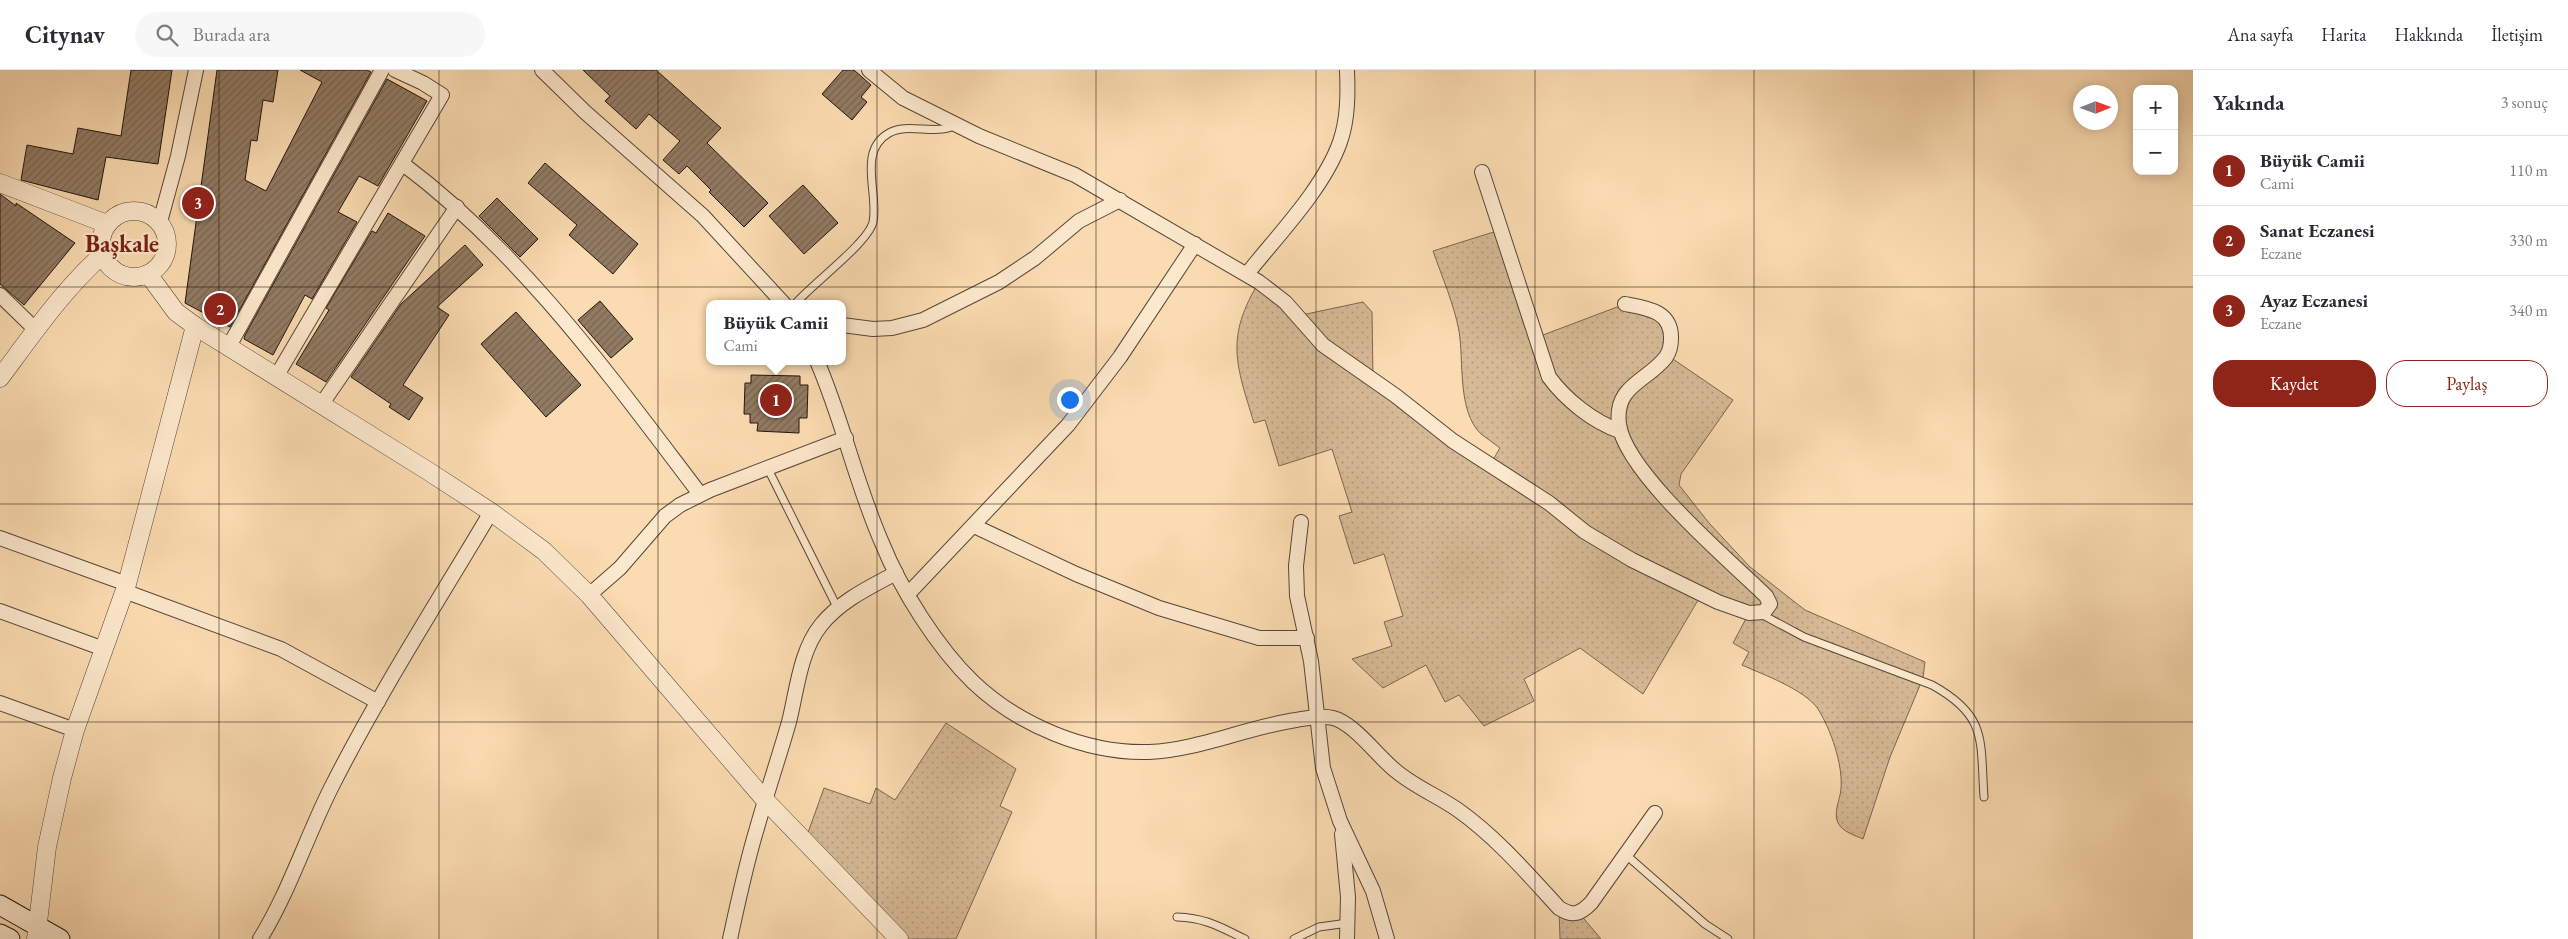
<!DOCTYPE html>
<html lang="tr">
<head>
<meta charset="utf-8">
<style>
  :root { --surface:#fff; --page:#f7f7f7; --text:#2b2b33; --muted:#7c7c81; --line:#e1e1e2; --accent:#8f2418 }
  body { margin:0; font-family:"EB Garamond",serif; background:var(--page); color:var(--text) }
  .controls { position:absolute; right:15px; top:15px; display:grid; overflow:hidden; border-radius:10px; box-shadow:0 2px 12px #0003 }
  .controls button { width:45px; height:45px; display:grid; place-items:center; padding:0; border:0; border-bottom:1px solid var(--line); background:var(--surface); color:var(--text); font:25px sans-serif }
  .compass { position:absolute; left:2073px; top:15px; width:45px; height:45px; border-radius:50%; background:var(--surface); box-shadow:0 2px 12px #0003; rotate:89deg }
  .you { position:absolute; left:1069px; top:329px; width:18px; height:18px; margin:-12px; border:4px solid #fff; border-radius:50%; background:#1a73e8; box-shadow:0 0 0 8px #1a73e833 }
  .badge { display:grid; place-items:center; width:32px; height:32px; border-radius:50%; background:var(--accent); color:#fff; font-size:16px; font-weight:700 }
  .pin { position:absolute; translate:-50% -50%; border:2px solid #fff; box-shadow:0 1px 5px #0006 }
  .popup { position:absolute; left:706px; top:230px; width:140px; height:65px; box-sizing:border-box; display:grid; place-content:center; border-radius:10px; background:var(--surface); filter:drop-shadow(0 1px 4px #0005); font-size:16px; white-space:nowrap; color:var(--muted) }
  .popup b { font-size:19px; color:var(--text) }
  .popup::after { content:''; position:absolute; left:50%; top:100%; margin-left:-10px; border:10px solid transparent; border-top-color:var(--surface) }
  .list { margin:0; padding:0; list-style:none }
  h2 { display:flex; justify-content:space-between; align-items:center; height:65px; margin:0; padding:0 20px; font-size:21px }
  h2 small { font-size:16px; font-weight:400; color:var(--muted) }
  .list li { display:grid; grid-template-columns:32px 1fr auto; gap:15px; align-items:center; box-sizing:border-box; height:70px; padding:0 20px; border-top:1px solid var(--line) }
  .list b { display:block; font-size:19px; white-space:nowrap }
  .list p { margin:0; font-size:16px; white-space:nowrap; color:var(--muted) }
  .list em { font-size:16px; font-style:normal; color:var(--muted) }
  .actions { display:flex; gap:10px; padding:15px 20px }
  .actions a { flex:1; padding:11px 0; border:1px solid var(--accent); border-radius:20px; text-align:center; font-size:18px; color:var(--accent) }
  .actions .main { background:var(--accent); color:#fff }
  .icon { flex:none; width:28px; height:28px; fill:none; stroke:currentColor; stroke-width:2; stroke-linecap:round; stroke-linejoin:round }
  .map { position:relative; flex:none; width:2193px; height:869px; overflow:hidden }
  header { display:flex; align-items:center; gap:30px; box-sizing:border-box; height:70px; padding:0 25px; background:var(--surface); border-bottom:1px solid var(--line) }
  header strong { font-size:24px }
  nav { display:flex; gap:28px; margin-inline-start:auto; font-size:18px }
  .search { width:350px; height:45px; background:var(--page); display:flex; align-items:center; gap:12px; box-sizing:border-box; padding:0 18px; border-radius:28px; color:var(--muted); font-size:19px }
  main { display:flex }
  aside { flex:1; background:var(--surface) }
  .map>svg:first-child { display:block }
  .grass { fill:url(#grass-dots); stroke:#7b6652 }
  .building { fill:url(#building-hatch); stroke:#20140e }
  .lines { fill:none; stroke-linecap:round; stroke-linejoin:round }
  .service-casing { stroke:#574637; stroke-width:9 }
  .minor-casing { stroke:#574637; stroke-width:16 }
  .tertiary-casing { stroke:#574637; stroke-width:19 }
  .secondary-casing { stroke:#20140e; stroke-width:21 }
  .service { stroke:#fce8cc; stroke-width:7 }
  .minor { stroke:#fce8cc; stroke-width:14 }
  .tertiary { stroke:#fce8cc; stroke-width:18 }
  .secondary { stroke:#fce8cc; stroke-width:19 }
  .grid { fill:none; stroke:#20140e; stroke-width:1; stroke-opacity:0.55 }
  .labels { text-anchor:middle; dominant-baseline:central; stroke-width:4.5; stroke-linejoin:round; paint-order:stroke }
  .district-label { font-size:24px; font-weight:bold; fill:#7a1f14; stroke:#fce8cc }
</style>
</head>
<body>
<header>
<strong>Citynav</strong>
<div class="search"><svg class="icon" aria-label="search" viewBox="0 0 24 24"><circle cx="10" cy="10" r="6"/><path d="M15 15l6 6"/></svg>Burada ara</div>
<nav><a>Ana sayfa</a><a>Harita</a><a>Hakkında</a><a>İletişim</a></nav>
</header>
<main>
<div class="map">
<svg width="2193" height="869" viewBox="0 0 2193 869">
  <defs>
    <pattern id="grass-dots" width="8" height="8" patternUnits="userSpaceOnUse" patternTransform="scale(1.25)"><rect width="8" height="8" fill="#d6b995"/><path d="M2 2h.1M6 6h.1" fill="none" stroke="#b79e7f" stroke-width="1.8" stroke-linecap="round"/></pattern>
    <pattern id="building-hatch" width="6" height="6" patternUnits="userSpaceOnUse" patternTransform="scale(1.25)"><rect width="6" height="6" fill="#927b63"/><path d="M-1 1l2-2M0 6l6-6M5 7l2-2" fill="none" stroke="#776450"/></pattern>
  </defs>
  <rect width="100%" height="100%" fill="#fbdbb1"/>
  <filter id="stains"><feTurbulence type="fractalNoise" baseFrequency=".004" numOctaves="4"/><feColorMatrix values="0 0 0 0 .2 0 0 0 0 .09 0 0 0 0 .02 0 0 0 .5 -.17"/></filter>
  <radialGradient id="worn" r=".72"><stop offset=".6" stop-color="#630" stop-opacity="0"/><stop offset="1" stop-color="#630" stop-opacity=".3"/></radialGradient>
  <!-- grass -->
  <g class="grass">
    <path d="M1500,160L1535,268L1625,234L1663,245L1667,285L1733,330L1681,404L1679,415L1709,453L1750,497L1805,540L1925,592L1923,608L1890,687L1863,769C1854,765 1843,762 1838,753C1833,742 1840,730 1841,719C1843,694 1831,660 1818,639C1804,619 1764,605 1742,595L1749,582L1733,573L1749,543L1701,525L1643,624L1580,578L1524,609L1534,631L1484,656L1459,625L1445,632L1426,595L1383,618L1352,589L1392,576L1384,552L1403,546L1384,484L1354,494L1339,446L1352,442L1332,379L1279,396L1265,350L1254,353C1236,294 1225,268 1259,212L1297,246L1363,232L1372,242L1373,310L1490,395L1500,378C1494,373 1487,369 1481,364C1457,341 1464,291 1459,261C1454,234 1442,207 1433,181Z"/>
    <polygon points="946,653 1016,699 1000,736 1012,742 956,869 899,869 805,771 824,718 870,734 876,718 895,730"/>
    <polygon points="1559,838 1579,843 1601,869 1560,869"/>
  </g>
  <!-- building -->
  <g class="building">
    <polygon points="131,0 172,0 158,94 106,87 98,130 21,110 27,75 73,84 78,58 121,66"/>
    <polygon points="217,0 278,0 273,32 263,30 257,71 251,70 245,110 266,121 322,12 300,0 367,0 371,2 230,257 185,233"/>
    <polygon points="583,0 656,0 721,58 707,73 768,133 744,157 709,122 711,120 687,96 679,104 663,90 680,71 649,44 636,59 605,31 610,26"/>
    <polygon points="843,0 854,0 871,15 861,27 867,32 852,50 822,24"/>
    <polygon points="387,9 427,31 378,116 359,106 338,142 357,152 312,229 305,225 273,285 244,269 245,265"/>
    <polygon points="545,93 638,174 613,204 569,165 577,155 528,113"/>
    <polygon points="803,115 838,153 804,184 769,146"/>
    <polygon points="0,124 16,136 16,133 75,173 24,235 0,214"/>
    <polygon points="497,128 538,169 520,187 479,146"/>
    <polygon points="388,143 425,166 326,312 296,294 329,240 326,238 372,161 376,163"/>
    <polygon points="465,175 483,195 437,237 449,245 403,315 423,328 409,350 389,337 391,334 351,307 401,234"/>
    <polygon points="600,231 633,269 611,288 578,250"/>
    <polygon points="516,242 581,315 546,347 481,274"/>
    <polygon points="751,305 800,306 800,315 808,315 807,348 799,348 799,363 757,361 758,353 750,353 750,344 744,344 745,313 751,313"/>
  </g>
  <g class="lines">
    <!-- service casing -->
    <g class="service-casing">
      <g id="service">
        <path d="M795,234C813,213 868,173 873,152C879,124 857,81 889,63C908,52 935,66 956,55"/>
        <polyline points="768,399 838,539"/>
        <path d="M1761,544L1804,567L1932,615C1988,646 1980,670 1984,727"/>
        <polyline points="1625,784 1705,854 1728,869"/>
        <path d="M1177,847C1206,848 1220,857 1245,869"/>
        <polyline points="1294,869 1319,857 1348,853"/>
      </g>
    </g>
    <!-- minor casing -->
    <g class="minor-casing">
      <g id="minor">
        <polyline points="542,0 585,42 703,146 784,234"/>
        <path d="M869,0L903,28L979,66L1075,105L1259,212L1285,232L1323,275L1396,326L1453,371L1549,433L1585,462L1632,490L1718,532L1749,543L1764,542L1770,534L1766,526C1730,491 1625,402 1619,354C1614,315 1648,311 1666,287C1670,281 1671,275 1671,269C1672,241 1647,238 1625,234"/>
        <path d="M403,94C523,184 610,306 700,424"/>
        <path d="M1482,102L1549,307C1565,329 1593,352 1620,361"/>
        <polyline points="160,152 178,86 196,0"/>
        <path d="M1247,204C1277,166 1324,118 1340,72C1348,49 1348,24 1347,0"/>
        <polyline points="0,225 36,260"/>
        <polyline points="842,255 873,259 892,258 923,250 999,212 1035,188 1079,151 1120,130"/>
        <polyline points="228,278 382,0"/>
        <path d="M817,291C843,351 856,414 882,473C901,520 937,577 973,612C1018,655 1087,684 1149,682C1199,680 1247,657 1296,650C1308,648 1321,645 1333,648C1354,653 1378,687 1396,701C1415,717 1438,726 1458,740C1496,767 1527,803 1559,838C1573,847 1580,844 1591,833L1655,743"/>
        <polyline points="276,307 442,25 423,13 395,0"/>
        <polyline points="321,335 457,137"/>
        <polyline points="1301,452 1296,496 1297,526 1311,591 1323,698 1340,751 1373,821 1387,869"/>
        <polyline points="974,456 1076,504 1159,538 1259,568 1307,568"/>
        <polyline points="0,468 127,514"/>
        <polyline points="124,521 281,579 378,632"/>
        <polyline points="908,524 1068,355 1120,287 1195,174"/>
        <polyline points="589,525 620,498 665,446 680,435 710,420 846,368"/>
        <polyline points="0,541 104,579"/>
        <polyline points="0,633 75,660"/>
        <polyline points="1342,764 1348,827 1347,869"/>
        <path d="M260,869C289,822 306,768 331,718C379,623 437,533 491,442"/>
        <path d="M730,869C738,832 746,794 757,758C767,722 779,687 789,652C797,620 800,581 821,555C840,531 870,517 896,503"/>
      </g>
    </g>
    <!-- tertiary casing -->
    <g class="tertiary-casing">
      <g id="tertiary">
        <polyline points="0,113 107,154"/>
        <circle cx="134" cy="174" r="33"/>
        <polyline points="148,204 176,242 195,256 428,401 491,442 544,481 589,525 765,730 899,869"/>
        <path d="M0,308C32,265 62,221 102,185"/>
        <polyline points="36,869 47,777 62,708 75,660 127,514 195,256"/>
      </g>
    </g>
    <!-- secondary casing -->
    <g class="secondary-casing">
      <g id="secondary">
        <polyline points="0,835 60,869"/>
        <polyline points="0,864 10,869"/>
      </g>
    </g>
    <!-- service -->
    <use href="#service" class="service"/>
    <!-- minor -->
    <use href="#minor" class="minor"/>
    <!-- tertiary -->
    <use href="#tertiary" class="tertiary"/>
    <!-- secondary -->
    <use href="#secondary" class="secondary"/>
  </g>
  <!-- grid -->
  <path class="grid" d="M219,0V869M439,0V869M658,0V869M877,0V869M1096,0V869M1316,0V869M1535,0V869M1754,0V869M1974,0V869M0,217H2193M0,434H2193M0,652H2193"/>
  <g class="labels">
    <!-- district labels -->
    <g class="district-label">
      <text x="122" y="173">Başkale</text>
    </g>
  </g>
  <rect width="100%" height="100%" filter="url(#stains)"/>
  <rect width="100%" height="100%" fill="url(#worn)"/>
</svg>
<div class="controls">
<button>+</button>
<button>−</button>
</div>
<svg class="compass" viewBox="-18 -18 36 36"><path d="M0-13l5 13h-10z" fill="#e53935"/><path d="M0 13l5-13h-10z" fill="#7c7c81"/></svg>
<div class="you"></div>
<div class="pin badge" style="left:776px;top:330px">1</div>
<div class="popup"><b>Büyük Camii</b>Cami</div>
<div class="pin badge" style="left:220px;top:239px">2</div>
<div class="pin badge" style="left:198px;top:133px">3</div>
</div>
<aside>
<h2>Yakında<small>3 sonuç</small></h2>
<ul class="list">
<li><span class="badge">1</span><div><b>Büyük Camii</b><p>Cami</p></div><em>110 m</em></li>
<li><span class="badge">2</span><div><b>Sanat Eczanesi</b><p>Eczane</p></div><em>330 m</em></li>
<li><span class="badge">3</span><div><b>Ayaz Eczanesi</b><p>Eczane</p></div><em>340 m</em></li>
</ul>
<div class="actions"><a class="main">Kaydet</a><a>Paylaş</a></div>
</aside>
</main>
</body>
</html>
